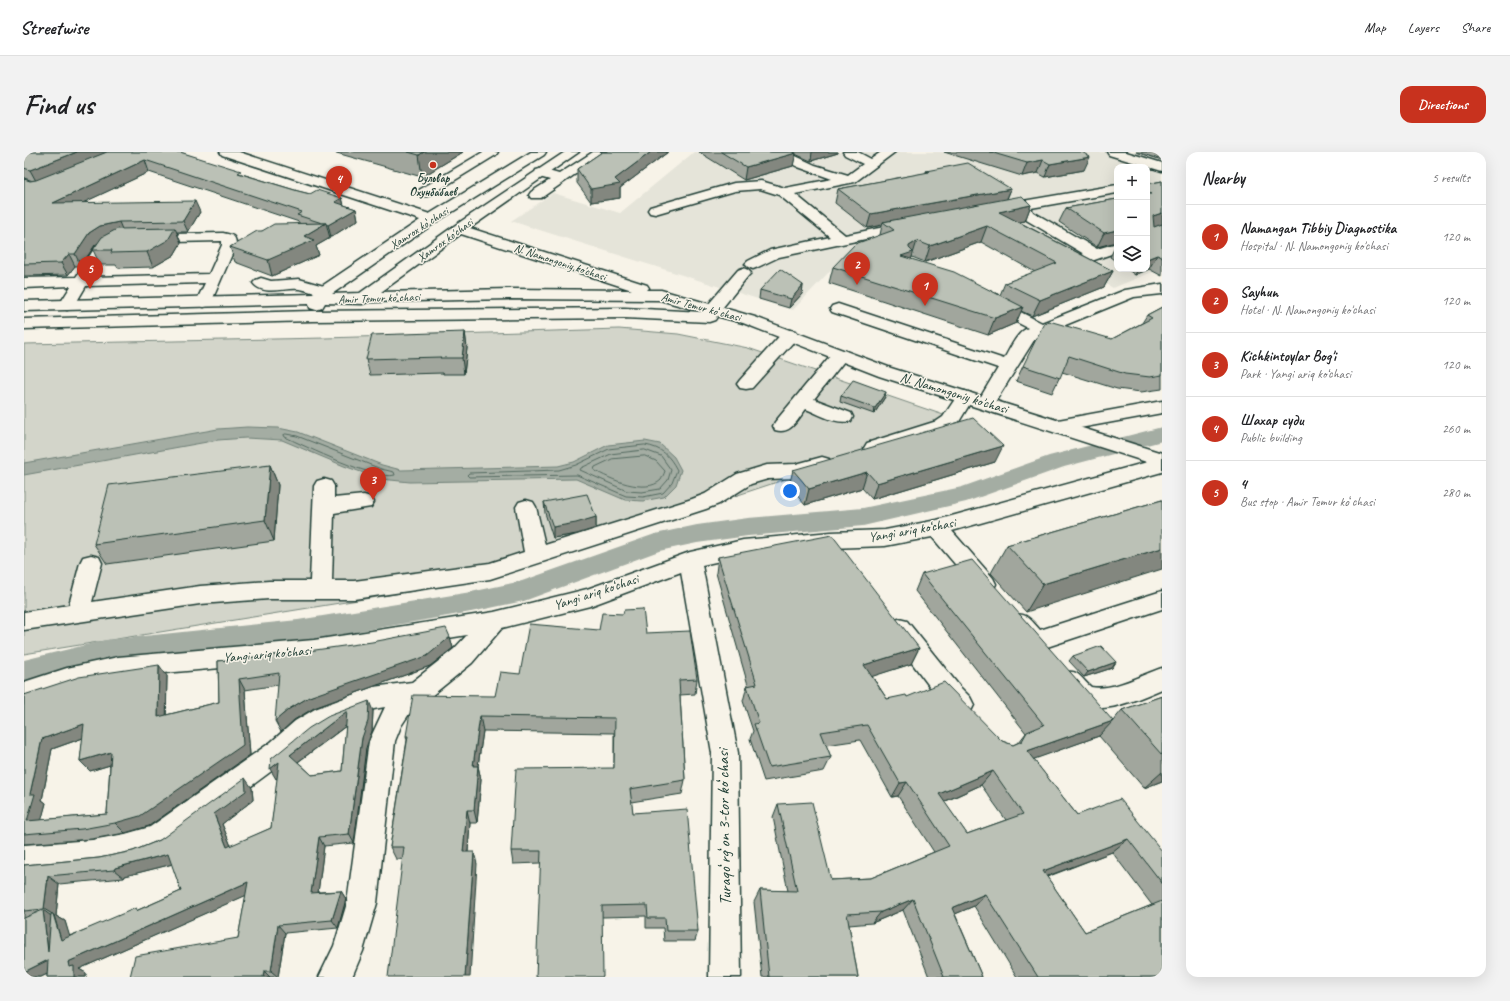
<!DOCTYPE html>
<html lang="en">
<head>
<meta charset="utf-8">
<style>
  :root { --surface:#fff; --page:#f2f2f2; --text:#202124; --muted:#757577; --line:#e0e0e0; --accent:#c8321e }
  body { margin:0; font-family:Caveat,sans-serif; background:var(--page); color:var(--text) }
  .controls { position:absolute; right:12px; top:12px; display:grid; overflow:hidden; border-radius:8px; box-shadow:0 4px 16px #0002 }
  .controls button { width:36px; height:36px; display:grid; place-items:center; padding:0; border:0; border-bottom:1px solid var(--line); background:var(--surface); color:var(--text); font:20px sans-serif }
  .you { position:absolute; left:766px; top:339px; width:14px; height:14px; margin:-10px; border:3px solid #fff; border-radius:50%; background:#1a73e8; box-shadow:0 0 0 6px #1a73e833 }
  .badge { display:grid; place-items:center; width:26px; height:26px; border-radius:50%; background:var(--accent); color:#fff; font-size:13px; font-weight:700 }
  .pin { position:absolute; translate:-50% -33px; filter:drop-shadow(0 1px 2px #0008) }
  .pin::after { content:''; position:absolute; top:21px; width:14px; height:12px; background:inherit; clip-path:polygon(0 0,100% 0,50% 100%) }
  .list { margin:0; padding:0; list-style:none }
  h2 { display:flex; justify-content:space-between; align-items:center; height:52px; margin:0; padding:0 16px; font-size:17px }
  h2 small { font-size:13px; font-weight:400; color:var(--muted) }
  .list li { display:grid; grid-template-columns:26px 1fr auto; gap:12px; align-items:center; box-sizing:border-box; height:64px; padding:0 16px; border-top:1px solid var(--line) }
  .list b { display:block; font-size:15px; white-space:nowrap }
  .list p { margin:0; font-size:13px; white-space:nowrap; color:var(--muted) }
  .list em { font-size:13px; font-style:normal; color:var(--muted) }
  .icon { flex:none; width:22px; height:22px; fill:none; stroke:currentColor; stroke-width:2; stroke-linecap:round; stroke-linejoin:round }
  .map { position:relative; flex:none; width:1138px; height:825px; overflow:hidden; border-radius:12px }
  header { display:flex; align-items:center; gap:24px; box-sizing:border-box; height:56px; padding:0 20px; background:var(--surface); border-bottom:1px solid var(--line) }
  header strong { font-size:19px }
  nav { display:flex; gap:22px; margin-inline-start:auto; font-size:14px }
  .intro { display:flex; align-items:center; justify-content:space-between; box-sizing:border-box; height:96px; padding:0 24px }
  h1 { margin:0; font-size:28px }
  .button { padding:10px 18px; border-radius:12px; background:var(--accent); color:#fff; font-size:14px; font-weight:700 }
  main { display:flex; gap:24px; padding:0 24px }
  aside { flex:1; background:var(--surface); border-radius:12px; box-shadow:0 4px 16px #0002 }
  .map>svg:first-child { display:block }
  .built { fill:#e5e4d9; fill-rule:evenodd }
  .green { fill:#d3d5ca; stroke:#79897f }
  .water { fill:#a4ada3; stroke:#6f8077 }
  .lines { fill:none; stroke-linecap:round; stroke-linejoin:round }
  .shore { stroke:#546a60; stroke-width:1 }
  .canal { fill:#a4ada3; fill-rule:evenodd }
  .minor-casing { stroke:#1f3d34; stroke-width:3 }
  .major-casing { stroke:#1f3d34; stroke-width:3 }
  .minor { fill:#f7f3e8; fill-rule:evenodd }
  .major { fill:#f7f3e8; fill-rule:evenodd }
  .wall { fill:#a1a69d; stroke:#1f3d34; fill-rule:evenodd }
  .shaded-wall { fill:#83877f; stroke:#1f3d34 }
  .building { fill:#bbc1b6; stroke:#1f3d34; fill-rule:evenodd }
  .poi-dot { fill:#c8321e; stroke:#f7f3e8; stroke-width:1.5 }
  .labels { text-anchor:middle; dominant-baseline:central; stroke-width:3; stroke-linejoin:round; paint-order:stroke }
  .far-poi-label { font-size:12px; font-weight:bold; fill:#1f3d34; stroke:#f7f3e8 }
  .far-street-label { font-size:12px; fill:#1f3d34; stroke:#f7f3e8 }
  .street-label { font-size:14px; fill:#1f3d34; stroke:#f7f3e8 }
  .near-street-label { font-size:17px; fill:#1f3d34; stroke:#f7f3e8 }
</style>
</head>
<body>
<header>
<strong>Streetwise</strong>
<nav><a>Map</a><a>Layers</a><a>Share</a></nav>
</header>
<div class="intro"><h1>Find us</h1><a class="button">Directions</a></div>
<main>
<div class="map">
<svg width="1138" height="825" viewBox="0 0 1138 825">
  <rect width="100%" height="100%" fill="#f7f3e8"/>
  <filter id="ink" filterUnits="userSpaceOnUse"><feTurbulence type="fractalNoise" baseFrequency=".025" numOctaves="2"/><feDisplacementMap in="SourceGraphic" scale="8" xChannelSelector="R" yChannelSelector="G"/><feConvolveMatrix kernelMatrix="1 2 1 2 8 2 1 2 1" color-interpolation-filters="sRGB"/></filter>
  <g filter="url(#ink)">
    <!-- built -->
    <path class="built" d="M670,0H1131L1138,2V116L1089,136L952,62L837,86L769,158L487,69L529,41L596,61ZM1093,15H1123V117H1093Z"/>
    <!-- green -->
    <polygon class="green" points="595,177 654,182 724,196 937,269 458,428 0,502 0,192 301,186"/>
    <!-- water -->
    <polygon class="water" points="223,275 254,276 274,280 358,313 377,318 534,314 550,310 584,293 621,289 636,292 650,305 657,318 652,333 640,345 619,349 601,348 552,327 386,330 357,327 320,314 258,288 222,286 194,288 0,323 0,311 194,277"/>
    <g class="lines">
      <!-- shore -->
      <g class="shore">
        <path d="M262,282L273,284L357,317L370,320L371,323C352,329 281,294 261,285L260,283Z"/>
        <path d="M621,293C638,296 645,303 653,318L648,331L639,341L619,345L602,344L553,323L445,325L443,323L445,321L535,318L552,313L585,297Z"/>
        <polygon points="621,298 637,304 647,318 644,328 636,337 618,340 603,339 556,318 557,316 587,302"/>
        <path d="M621,304L632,309L641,319C640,322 638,326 637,328C622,343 585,327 570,318L571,315L588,307Z"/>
      </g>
      <!-- canal -->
      <polygon class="canal" points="1138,275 1138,289 1040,315 942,350 839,374 724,384 673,391 635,399 500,449 447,460 274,490 82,510 0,532 0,508 82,488 274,468 447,440 498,429 631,382 673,373 724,366 839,356 938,335 1025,304"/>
      <!-- minor casing -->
      <g class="minor-casing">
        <g id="minor">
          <polygon points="196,0 215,0 412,64 414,67 412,70 407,71 402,70 198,3"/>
          <polygon points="459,0 474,0 472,3 405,44 395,44 393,41 395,38"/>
          <polygon points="569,0 583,0 517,46 507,46 505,43 507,40 526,28 512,24 511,21 512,18 517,17 535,22"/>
          <polygon points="748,0 763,0 791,13 824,23 839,12 821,3 819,0 834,0 847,7 857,0 871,0 831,30 771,42 821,83 885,70 890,71 892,74 890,77 885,78 755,105 734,115 729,117 724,115 721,112 724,109 746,98 806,85 755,43 736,37 711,39 631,62 626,61 624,58 626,55 710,31 737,29 761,36 808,27 774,15 750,3"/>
          <polygon points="1083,0 1102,0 1138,11 1138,19 1085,3"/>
          <polygon points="1093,33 1093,41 1007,56 1009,60 1073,97 1093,91 1093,100 1059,112 1054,111 1052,108 1054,105 1060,102 999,66 993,58 976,61 971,60 969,57 971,54 976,53"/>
          <path d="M199,81C208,83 212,83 212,93L186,153L180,155L174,153L172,150L181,131L62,134L49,156L43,158L37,156L35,153L47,134L0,136V126L52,125L72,94L82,87L100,83ZM198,89V93L185,122L68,125C77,110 82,95 100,91Z"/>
          <polygon points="719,116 724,118 727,121 724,124 695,160 689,162 683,160 681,157 683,154 714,118"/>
          <path d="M237,126L247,129L275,127L307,136L309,139L307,142C296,145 286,138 275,137C262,135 239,145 229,131L232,128Z"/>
          <path d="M1138,132V142L1110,145L1012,185L968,255L962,257L956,255L953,251L974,216L808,160L806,157L808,154L814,152L820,154L980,207C986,197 993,180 1004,176L961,154L959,151L961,148L967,146L973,148L1018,171L1101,138Z"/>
          <polygon points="766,178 772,179 774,183 772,187 728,236 722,237 716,236 713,232 716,228 760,179"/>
          <path d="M816,198L822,199L825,203L790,247L827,261L829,265L827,269C812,273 795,262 782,257C773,268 767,283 751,278L749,274L751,270L810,199Z"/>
          <polygon points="941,239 947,241 950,245 933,273 927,277 850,302 843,301 840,296 843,291 913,269 919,265 935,241"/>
          <polygon points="1138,249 1138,261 1034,280 1027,278 1025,274 1027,270 1034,268"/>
          <polygon points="798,305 805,307 808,312 805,317 772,326 744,327 727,332 695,352 682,357 466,427 330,447 245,447 176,452 0,478 0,460 45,453 56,411 59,405 67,403 75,405 78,411 68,450 176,434 245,429 286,429 290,334 293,329 300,327 307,329 310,334 310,346 340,343 347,345 350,350 347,355 310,361 308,429 330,429 466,411 500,400 492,355 495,350 502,348 509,350 512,355 521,393 668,347 681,342 713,322 743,313 772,312"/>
          <polygon points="1138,306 1138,320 928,379 969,426 972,432 969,438 961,441 953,438 908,385 861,394 807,396 719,404 678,413 714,601 717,825 685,825 688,601 657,420 566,454 478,476 448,511 385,562 377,574 371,589 353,751 339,799 328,825 295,825 310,794 323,751 345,589 361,555 350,557 309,573 289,585 265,606 144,696 118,706 85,713 0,721 0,693 68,688 101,682 126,675 247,590 271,569 291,557 349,535 388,530 430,497 443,483 290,508 94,525 43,536 0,552 0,530 43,516 94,505 290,488 470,460 563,437 666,400 719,388 807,380 861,378 913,368"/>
          <path d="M1138,439V457L1011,499C999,495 989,483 983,471L987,464C1002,459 1006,467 1016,478Z"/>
          <path d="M875,467L883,469L936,535L946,545L950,553L946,561C931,566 928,561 918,551L867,483L863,476L867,469Z"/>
          <path d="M1138,516V537C1102,552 1055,575 1033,529L1036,522C1054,515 1055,525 1067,535C1091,539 1116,523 1138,516Z"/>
        </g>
      </g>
      <!-- major casing -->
      <g class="major-casing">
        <path id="major" d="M507,0H522L520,3L412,70L308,142L336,141L430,74L541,0H555L446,76L623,133L625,136L623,138H637L731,165L867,216L1138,301V315L855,224L719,171L692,164L693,165L691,168L685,170L600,166L288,169L0,177V167L288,159L600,156L679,160L636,148L485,147L344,150L338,152L301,151L298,156L292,158L286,156L285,152L0,159V149L290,142L295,136L402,64ZM437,82L608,138L485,137L357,140Z"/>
      </g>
      <!-- minor -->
      <use href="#minor" class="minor"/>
      <!-- major -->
      <use href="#major" class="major"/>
    </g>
    <!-- wall -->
    <g class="wall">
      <polygon points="0,0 156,0 218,22 274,39 286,42 318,46 320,53 332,57 334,68 307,85 305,84 306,86 292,94 295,103 248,124 211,110 206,95 238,79 275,71 275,70 125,20 60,50 176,60 164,80 153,80 157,91 150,103 129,115 94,116 92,113 76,113 69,98 75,91 71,93 57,114 51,114 44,123 0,124 0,27 6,29 9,29 0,26"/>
      <polygon points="309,0 439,0 398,25"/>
      <polygon points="578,0 644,0 596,36 596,46 567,50 553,31 553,17"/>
      <polygon points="675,0 814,0 814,1 787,9 771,2 769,14 720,28"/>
      <polygon points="920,0 1058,0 1060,18 1021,25 1014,21 998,24"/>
      <polygon points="1112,0 1138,0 1138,8"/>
      <path d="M902,19L987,37L983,47L1007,53L1001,69L995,70L1089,119L1080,135L1008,164L997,159L992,171L964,183L805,131L809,115L856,83L858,73L843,76L811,51L814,37L902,21ZM957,90L1011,120L981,131L976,143L887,107L888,105L901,110Z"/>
      <polygon points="1138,29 1138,124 1125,117 1111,123 1103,117 1123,117 1123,32"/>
      <polygon points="1093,47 1093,90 1073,95 1035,70 1042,56"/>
      <polygon points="1093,91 1093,110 1086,105"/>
      <polygon points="779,133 778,142 765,156 735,147 736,138"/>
      <polygon points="1138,155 1138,237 1117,240 1093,237 1038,220 1028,241 992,229 999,214 1088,187 1118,171 1123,163"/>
      <polygon points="441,180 443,196 440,222 419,222 419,221 346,223 342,207"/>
      <polygon points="817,244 861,245 850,262 816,250"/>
      <polygon points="971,310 848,347 838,336 781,353 765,334 769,318"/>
      <polygon points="246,313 254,333 250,389 83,412 70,392"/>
      <polygon points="1138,348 1002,460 967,421 983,393"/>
      <polygon points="520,350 572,365 572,376 553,382 529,386 521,361"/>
      <path d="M694,405L895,496L887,512L848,524L863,547L883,545L978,589L989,593L995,590L1002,581L891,439L898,422L1089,569L1098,558L1138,544V629L1120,636L1075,584L1009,607L1053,663L1138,699V825H993L950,754L931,762L958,825H905L879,758L848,771L825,773L834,825H738L730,750L736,738L764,739L749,665L754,652L807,728L847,726L910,700L874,644L868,645L836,588L802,593L807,605L800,619L740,629L726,587L729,579L719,549L723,534L724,533L692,421ZM957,633L982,668L943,682L920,650ZM1088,700L1128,753L1061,780L1023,725Z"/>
      <polygon points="575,478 622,481 673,527 671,542 656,543 661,628 658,642 607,650 609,661 674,779 671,789 640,789 639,776 622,776 622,764 578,765 516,711 489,712 487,699 590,616 590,581 459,579 454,614 457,628 453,671 446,671 444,700 453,712 372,707 366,695 383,588 382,584 471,544 496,522"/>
      <path d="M426,485L429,496L406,514L290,556L270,568L257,580L254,533L221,538L226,603L125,674L101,681L68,687L0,692V543L143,524L142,563L195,550L194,509ZM59,586L56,609L66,619L86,613L83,662L17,668L22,651L18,648L28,597Z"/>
      <polygon points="1049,504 1092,510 1088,516 1060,525 1045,509"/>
      <path d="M349,559L348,579L342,596L330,691L300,694L294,740L317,739L322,747L314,776L261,781L254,825H106L214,786L222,743L55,817L62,821V825H23V822L17,825H0V713L75,706L109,699L136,688L228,636L229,648L198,672L207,694L247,676L254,626L252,627L247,607ZM322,574L318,619L288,623L274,610ZM148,712L157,739L114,758L45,784L41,769L32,764L35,732L100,726L101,724Z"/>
    </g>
    <!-- shaded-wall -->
    <g class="shaded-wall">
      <polygon points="53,0 85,0 12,29 6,18"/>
      <polygon points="400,0 439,0 398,25 395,3"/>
      <polygon points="627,0 644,0 596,36 596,46 567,50 567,37 591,27"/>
      <polygon points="788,0 814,0 814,1 787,9"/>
      <polygon points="772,1 769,14 720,28 722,15"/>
      <polygon points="1066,5 1060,18 1021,25 1026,12"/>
      <polygon points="121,8 125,20 35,62 29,51"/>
      <polygon points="1019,8 1014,21 998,24 1003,11"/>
      <polygon points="987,37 981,51 859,70 858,73 843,76 847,62"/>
      <polygon points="318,46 321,58 311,50"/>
      <polygon points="171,49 176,60 164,80 159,69"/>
      <polygon points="1007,53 1001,69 969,75 975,60"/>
      <polygon points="332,57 334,68 307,85 304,73"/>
      <polygon points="1138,61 1138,73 1123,78 1129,64"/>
      <polygon points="95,70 100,82 82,86 71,93 57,114 51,102 65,81 76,74"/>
      <polygon points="302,71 306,86 292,94 295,103 248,124 244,108 280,84"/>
      <polygon points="963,74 957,90 901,110 906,94"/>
      <polygon points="151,76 157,91 150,103 129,115 123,100"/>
      <polygon points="1093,78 1093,90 1073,95 1080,81"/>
      <polygon points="893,89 888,105 884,116 877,104 885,94"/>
      <polygon points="45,102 51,114 44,123 37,111"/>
      <polygon points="1133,103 1125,117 1111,123 1114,117 1123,117 1123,107"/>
      <polygon points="1089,119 1080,135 1008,164 1016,148"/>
      <polygon points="779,133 778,142 765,156 767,147"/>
      <polygon points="999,155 992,171 964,183 971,166"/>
      <polygon points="441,180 443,196 440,222 438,206"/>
      <polygon points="862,240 861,245 850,262 851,256"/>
      <polygon points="979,294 971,310 848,347 853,331"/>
      <polygon points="246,313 254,333 250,389 241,368"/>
      <polygon points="843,320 838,336 781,353 785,337"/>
      <polygon points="572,365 572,376 553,382 529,386 529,375"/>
      <polygon points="1138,396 1138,417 1002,460 1019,432"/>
      <polygon points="426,485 429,496 406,514 290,556 270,568 257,580 251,569 265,557 285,545"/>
      <polygon points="895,496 887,512 834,529 840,513"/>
      <polygon points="1092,510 1088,516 1060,525 1064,520"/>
      <polygon points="135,513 143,524 142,575 134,565"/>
      <polygon points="215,527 221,538 226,603 125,674 101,681 91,671"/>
      <polygon points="345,549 349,559 348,579 342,596 330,691 325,682 338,586"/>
      <polygon points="323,559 327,570 271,612 266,603"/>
      <polygon points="456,564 459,579 452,628 449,614"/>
      <polygon points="1089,569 1075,584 991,614 1003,599"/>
      <polygon points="60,572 70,582 28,597 18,648 22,651 15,678 3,669 6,642 18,587"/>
      <polygon points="87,600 96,610 66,619 56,609"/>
      <polygon points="255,610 261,620 252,627 246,617"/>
      <polygon points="454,614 457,628 453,671 450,658"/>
      <polygon points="969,619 957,633 906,656 915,642"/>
      <polygon points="1138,620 1138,629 1120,636"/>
      <polygon points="221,626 228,636 229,648 198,672 211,704 203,695 190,662"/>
      <polygon points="883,630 874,644 868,645 876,631"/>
      <polygon points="443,658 446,671 443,712 439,700"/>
      <polygon points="295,685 300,694 293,749 287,741"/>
      <polygon points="1104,687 1088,700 1005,731 1019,719"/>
      <polygon points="450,700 453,712 446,825 441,825"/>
      <polygon points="144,702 153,711 101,724 100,726 90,718 91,716"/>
      <polygon points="24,724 35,732 32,764 41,769 49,795 37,788 30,763 20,757"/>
      <polygon points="224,730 232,739 55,817 62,821 62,825 50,825 44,810"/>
      <polygon points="317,739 322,747 314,776 308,768"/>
      <polygon points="961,742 950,754 917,768 928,756"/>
      <polygon points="889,747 879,758 848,771 857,760"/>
      <polygon points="19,758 30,766 24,800"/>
      <polygon points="254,773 261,781 254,825 247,819"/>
      <polygon points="24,808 36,816 17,825 0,825 0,820"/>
      <polygon points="240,819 246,825 239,825"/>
    </g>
    <!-- building -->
    <g class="building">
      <polygon points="0,0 53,0 6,18 0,16"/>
      <polygon points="83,0 156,0 217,19 214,21 274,39 286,42 293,38 318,46 311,50 332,57 304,73 302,72 302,71 298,71 273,63 278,60 121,8 29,51 171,49 159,69 95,70 76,74 65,81 51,102 45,102 37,111 0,112 0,27 6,29 12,28"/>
      <polygon points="384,0 400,0 395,3"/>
      <polygon points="578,0 627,0 591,27 596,32 567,37 553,17"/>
      <polygon points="697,0 769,0 772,1 722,15"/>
      <polygon points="966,0 1058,0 1066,5 1026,12 1019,8 1003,11"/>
      <polygon points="944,11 987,37 847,62 814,37 905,20 902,19"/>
      <polygon points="1138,29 1138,61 1129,64 1130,75 1138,72 1138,105 1133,103 1123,107 1123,42 1127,42 1123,40 1123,32"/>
      <polygon points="998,44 1007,53 975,60 1089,119 1016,148 981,131 1033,111 963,74 906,94 893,89 885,94 885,96 889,100 877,104 930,120 999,155 971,166 809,115 831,92 870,78 859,70"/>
      <polygon points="1093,47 1093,78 1080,81 1042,56"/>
      <polygon points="302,71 280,84 290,88 244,108 206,95 233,79 238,79 250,72"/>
      <polygon points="151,76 144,88 123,100 87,101 88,98 69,98 78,85 93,77"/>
      <polygon points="756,117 779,133 767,147 736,138"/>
      <polygon points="1138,155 1138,223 1126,225 1101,222 1045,204 1036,226 999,214 1020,171 1025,169 1088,187 1128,166 1123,163"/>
      <polygon points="441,180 438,206 416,206 417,205 342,207 348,183"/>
      <polygon points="829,228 862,240 851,256 817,244"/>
      <polygon points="949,266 979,294 853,331 843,320 785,337 769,318"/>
      <polygon points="246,313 241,368 70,392 85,333"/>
      <polygon points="563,342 572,365 552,371 529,375 520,350"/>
      <polygon points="1138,348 1138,396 1019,432 983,393"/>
      <path d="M808,383L895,496L840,513L863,547L882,543L883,545L920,530L978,589L989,593L998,589L1003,580L1020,573L898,422L948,408L1089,569L1003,599L1053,663L1096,647L1138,699V731L1104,687L1019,719L1061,780L1138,749V825H1014L961,742L928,756L958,825H920L889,747L857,760L823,762L834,825H745L736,738L773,739L754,652L788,650L807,728L847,726L925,694L883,630L876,631L843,573L797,580L807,605L745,615L730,572L735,571L723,534L733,532L694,405ZM969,619L999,662L943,682L915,642Z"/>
      <polygon points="619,457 622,481 666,479 673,527 655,528 661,628 606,637 609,661 663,657 674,779 642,779 641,766 624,766 623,753 578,754 579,825 512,825 517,699 487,699 492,617 590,616 591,566 456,564 449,614 454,614 450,658 443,658 439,700 450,700 441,825 364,825 380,695 366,695 384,584 382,584 389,543 471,544 476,520 496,522 505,472 575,478 578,461 599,462 600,458"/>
      <path d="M422,476L426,485L403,504L285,545L265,557L251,569L255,521L215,527L219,593L116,664L91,671L58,677L0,682V543L55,525L135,513L134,565L195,550L194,509L270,501L348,490ZM60,572L56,609L87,600L83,662L3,669L11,642H6L18,587Z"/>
      <polygon points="1077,494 1092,510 1064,520 1049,504"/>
      <polygon points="1138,544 1138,603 1098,558"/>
      <path d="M345,549L344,569L338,586L325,682L295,685L287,741L317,739L308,768L254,773L247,819H240L239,825H106L111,804L214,786L224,730L44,810L45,815L50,814V825H23L24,808L0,820V766L19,758L24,800L27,762H29L37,788L112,756V759L157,739L144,702L91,716L90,718L24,724L20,757L0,759V713L75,706L109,699L136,688L221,626L222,639L190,662L203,695L247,676L255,610L246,617L247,607L285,576L305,564ZM323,559L318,619L288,623L266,603Z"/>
    </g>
  </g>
  <!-- markers -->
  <circle class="poi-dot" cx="409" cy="13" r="4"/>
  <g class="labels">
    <!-- far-poi labels -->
    <g class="far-poi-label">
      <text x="409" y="26">Бульвар<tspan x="409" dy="14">Охунбабаев</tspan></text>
    </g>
    <!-- far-street labels -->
    <g class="far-street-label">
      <text transform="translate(395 76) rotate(-33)">Xamrox koʻchasi</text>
      <text transform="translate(421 88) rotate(-36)">Xamrox ko'chasi</text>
      <text transform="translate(536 110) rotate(18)">N. Namongoniy ko'chasi</text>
      <text transform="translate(355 146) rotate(-2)">Amir Temur koʻchasi</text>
      <text transform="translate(677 155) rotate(15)">Amir Temur koʻchasi</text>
    </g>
    <!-- street labels -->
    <g class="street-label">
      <text transform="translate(930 241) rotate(17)">N. Namongoniy ko'chasi</text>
      <text transform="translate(888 378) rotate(-10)">Yangi ariq ko‘chasi</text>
      <text transform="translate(572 440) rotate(-18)">Yangi ariq ko‘chasi</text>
      <text transform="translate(243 502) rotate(-5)">Yangi ariq ko‘chasi</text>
    </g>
    <!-- near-street labels -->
    <g class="near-street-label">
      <text transform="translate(700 675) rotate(-91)">Turaqoʻrgʻon 3-tor koʻchasi</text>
    </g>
  </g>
</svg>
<div class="controls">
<button>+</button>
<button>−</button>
<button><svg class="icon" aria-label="layers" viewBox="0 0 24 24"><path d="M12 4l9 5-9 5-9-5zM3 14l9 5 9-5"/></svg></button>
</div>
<div class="you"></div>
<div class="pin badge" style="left:901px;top:154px">1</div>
<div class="pin badge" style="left:833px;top:133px">2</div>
<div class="pin badge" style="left:349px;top:348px">3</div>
<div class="pin badge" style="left:315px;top:47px">4</div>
<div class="pin badge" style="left:66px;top:137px">5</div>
</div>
<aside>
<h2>Nearby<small>5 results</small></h2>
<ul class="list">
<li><span class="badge">1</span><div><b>Namangan Tibbiy Diagnostika</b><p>Hospital · N. Namongoniy ko'chasi</p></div><em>120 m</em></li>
<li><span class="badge">2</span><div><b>Sayhun</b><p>Hotel · N. Namongoniy ko'chasi</p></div><em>120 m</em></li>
<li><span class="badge">3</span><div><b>Kichkintoylar Bog'i</b><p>Park · Yangi ariq ko‘chasi</p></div><em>120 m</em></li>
<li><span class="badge">4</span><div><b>Шахар суди</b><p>Public building</p></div><em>260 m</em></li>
<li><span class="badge">5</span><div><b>4</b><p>Bus stop · Amir Temur koʻchasi</p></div><em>280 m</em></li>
</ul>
</aside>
</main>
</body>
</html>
